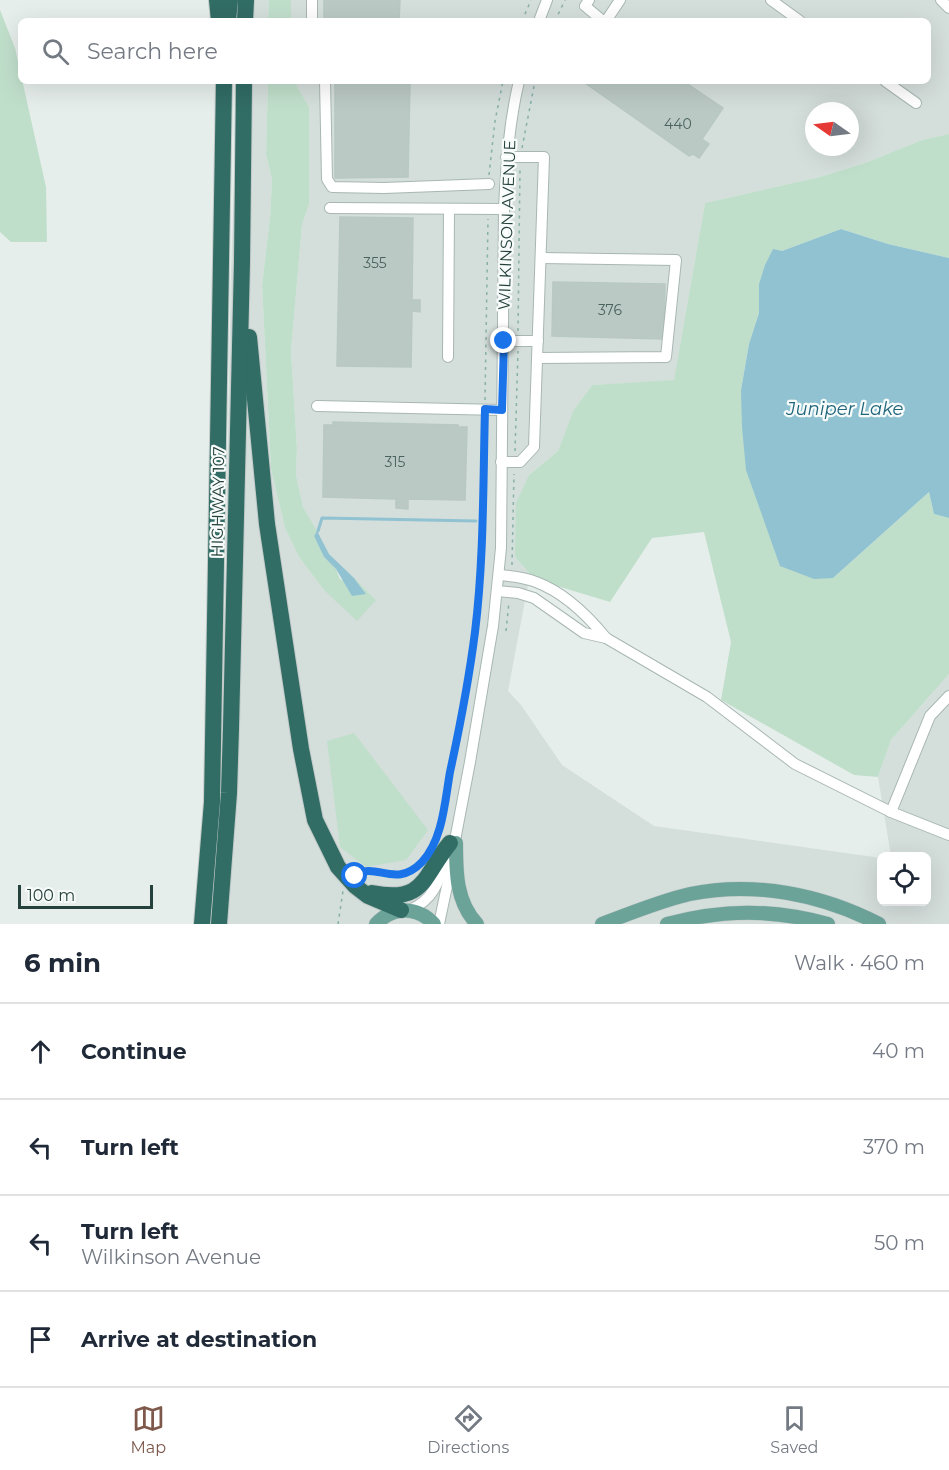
<!DOCTYPE html>
<html lang="en">
<head>
<meta charset="utf-8">
<style>
  :root { --surface:#fff; --page:#f6f6f7; --text:#1f2937; --muted:#747a83; --line:#e0e1e3; --accent:#7d584b }
  body { margin:0; font-family:Montserrat,sans-serif; background:var(--page); color:var(--text) }
  .controls { position:absolute; right:18px; bottom:18px; display:grid; overflow:hidden; border-radius:9px; box-shadow:0 6px 24px #0002 }
  .controls button { width:54px; height:54px; display:grid; place-items:center; padding:0; border:0; border-bottom:2px solid var(--line); background:var(--surface); color:var(--text); font:30px sans-serif }
  .compass { position:absolute; left:805px; top:102px; width:54px; height:54px; border-radius:50%; background:var(--surface); box-shadow:0 6px 24px #0002; rotate:284deg }
  .scale { position:absolute; left:18px; bottom:15px; width:135px; box-sizing:border-box; padding-left:6px; border:3px solid #25413b; border-top:0; font-size:16px; line-height:21px; white-space:nowrap; color:#25413b; -webkit-text-stroke:4px #f7fbf9; paint-order:stroke }
  .stop { position:absolute; width:18px; height:18px; margin:-14px; border:4px solid #1a73e8; border-radius:50%; background:#fff }
  .stop.end { background:#1a73e8; border-color:#fff; box-shadow:0 2px 6px #0008 }
  .list { margin:0; padding:0; list-style:none }
  h2 { display:flex; justify-content:space-between; align-items:center; height:78px; margin:0; padding:0 24px; font-size:26px }
  h2 small { font-size:20px; font-weight:400; color:var(--muted) }
  .list li { display:grid; grid-template-columns:39px 1fr auto; gap:18px; align-items:center; box-sizing:border-box; height:96px; padding:0 24px; border-top:2px solid var(--line) }
  .list b { display:block; font-size:22px; white-space:nowrap }
  .list p { margin:0; font-size:20px; white-space:nowrap; color:var(--muted) }
  .list em { font-size:20px; font-style:normal; color:var(--muted) }
  .icon { flex:none; width:33px; height:33px; fill:none; stroke:currentColor; stroke-width:2; stroke-linecap:round; stroke-linejoin:round }
  .map { position:relative; flex:none; width:949px; height:924px; overflow:hidden }
  .search { position:absolute; background:var(--surface); box-shadow:0 6px 24px #0002; left:18px; right:18px; top:18px; height:66px; display:flex; align-items:center; gap:15px; box-sizing:border-box; padding:0 21px; border-radius:9px; color:var(--muted); font-size:22px }
  .sheet { height:462px; background:var(--surface) }
  nav { display:flex; justify-content:space-around; align-items:center; box-sizing:border-box; height:84px; border-top:2px solid var(--line); background:var(--surface); font-size:16px; color:var(--muted) }
  nav a { display:grid; justify-items:center; gap:3px }
  nav .on { color:var(--accent) }
  .map>svg:first-child { display:block }
  .built { fill:#d4dedb; fill-rule:evenodd }
  .green { fill:#c0dfcb }
  .water { fill:#90c2d1 }
  .lines { fill:none; stroke-linecap:round; stroke-linejoin:round }
  .stream { stroke:#90c2d1; stroke-width:3 }
  .building { fill:#bbc9c5; stroke:#b8c8c3; stroke-width:1.5 }
  .minor-casing { stroke:#a8b7b3; stroke-width:12 }
  .major-casing { stroke:#c2cac8; stroke-width:15 }
  .highway-casing { stroke:#c2cac8; stroke-width:18 }
  .path { stroke:#87b1a7; stroke-width:1.5; stroke-dasharray:3 4.5; stroke-linecap:butt }
  .minor { stroke:#fff; stroke-width:10 }
  .major { stroke:#6ca399; stroke-width:14 }
  .highway { stroke:#316c65; stroke-width:16 }
  .route { stroke:#1a73e8; stroke-width:8 }
  .labels { text-anchor:middle; dominant-baseline:central; stroke-width:4.5; stroke-linejoin:round; paint-order:stroke }
  .number-label { font-size:14px; fill:#4a635e }
  .street-label { font-size:16px; fill:#25413b; stroke:#f7fbf9 }
  .water-label { font-size:18px; font-style:italic; fill:#1f657c; stroke:#f7fbf9 }
</style>
</head>
<body>
<div class="map">
<svg width="949" height="924" viewBox="0 0 949 924">
  <rect width="100%" height="100%" fill="#e6eeeb"/>
  <!-- built -->
  <g class="built">
    <polygon points="241,0 269,0 268,21 240,21"/>
    <path d="M291,0H949V134L922,140L865,163L820,177L705,203L674,381L592,385L573,411L558,451L529,475L515,557L530,574L508,691L521,705L562,765L654,826L881,858L882,902H926V856H891L878,777L891,740L949,674V924H197L225,602L231,270L238,81H268L266,154L272,180L270,218L262,285L271,469L285,528L299,557L324,590L376,600L329,554L303,507L296,475L297,449L291,351L302,225L309,204V107L294,81H928V21H291ZM814,111H850V147H814Z"/>
  </g>
  <!-- green -->
  <g class="green">
    <polygon points="269,0 291,0 291,21 268,21"/>
    <polygon points="0,10 15,48 46,187 47,242 11,242 0,232"/>
    <polygon points="268,81 294,81 309,107 309,204 302,225 291,351 297,449 296,475 303,507 317,531 314,536 324,557 336,569 340,579 366,594 354,578 376,600 357,621 324,590 299,557 285,528 271,469 262,285 270,218 272,180 266,154"/>
    <polygon points="949,134 949,258 888,244 841,229 782,251 759,284 759,313 749,344 741,390 833,578 929,492 934,514 949,518 949,674 891,740 878,777 854,775 721,700 731,642 704,532 652,538 610,602 557,586 530,574 515,557 516,503 529,475 558,451 573,411 592,385 674,380 705,203 820,177 865,163 922,140"/>
    <polygon points="354,733 428,830 406,860 366,867 340,847 327,741"/>
  </g>
  <!-- water -->
  <g class="water">
    <polygon points="841,229 888,244 949,258 949,518 934,514 929,492 833,578 814,579 780,566 746,470 742,427 741,390 749,344 759,313 759,284 765,265 773,249 782,251"/>
    <polygon points="317,531 329,554 354,578 366,594 352,596 336,569 324,557 314,536"/>
  </g>
  <g class="lines">
    <!-- stream -->
    <polyline class="stream" points="318,531 322,518 476,521"/>
  </g>
  <!-- building -->
  <g class="building">
    <polygon points="324,0 400,0 399,21 324,21"/>
    <polygon points="335,81 410,81 408,177 335,178"/>
    <polygon points="587,81 683,81 723,108 702,139 709,144 699,158 693,154 689,156 585,83"/>
    <polygon points="340,217 413,218 412,300 420,300 420,312 412,311 411,367 337,366"/>
    <polygon points="553,282 665,284 664,339 552,336"/>
    <polygon points="333,422 458,425 458,427 467,427 465,500 408,499 408,509 396,508 396,499 323,497 324,425 333,425"/>
  </g>
  <g class="lines">
    <!-- minor casing -->
    <g class="minor-casing">
      <g id="minor">
        <polyline points="589,0 585,6 603,21"/>
        <polyline points="771,0 800,21"/>
        <polyline points="941,0 949,8"/>
        <polyline points="312,21 312,0"/>
        <polyline points="539,21 547,0"/>
        <polyline points="606,21 620,0"/>
        <polyline points="325,81 327,179 332,187 384,188 489,184"/>
        <polyline points="885,81 916,103"/>
        <polyline points="330,208 504,209"/>
        <polyline points="504,341 538,341"/>
        <polyline points="448,357 449,210"/>
        <polyline points="537,358 666,357 676,260 541,258"/>
        <polyline points="317,406 502,410"/>
        <polyline points="501,462 520,462 534,447 544,157 506,157"/>
        <path d="M499,575C511,576 524,577 536,582C563,592 588,616 606,638"/>
        <polyline points="497,591 518,593 534,598 584,633 606,638 707,697 795,764 891,812"/>
        <polyline points="949,696 930,716 891,812 949,835"/>
        <path d="M410,910C436,898 439,880 447,854"/>
        <path d="M439,924L456,843V835L470,762L493,626L501,548L504,209C506,166 509,123 519,81"/>
      </g>
    </g>
    <!-- major casing -->
    <g class="major-casing">
      <g id="major">
        <path d="M456,843C456,872 456,902 477,924"/>
        <path d="M376,924C393,906 417,906 434,924"/>
        <path d="M602,924C628,914 663,900 690,894C754,881 821,894 879,924"/>
        <path d="M667,924C724,909 772,909 828,924"/>
      </g>
    </g>
    <!-- highway casing -->
    <g class="highway-casing">
      <g id="highway">
        <polyline points="217,0 219,21"/>
        <polyline points="228,21 230,0"/>
        <polyline points="245,21 246,0"/>
        <polyline points="249,337 267,524 301,749 315,820 338,867 355,886 368,896 401,910"/>
        <path d="M372,893C426,904 423,875 450,843"/>
        <polyline points="202,924 212,802 224,81"/>
        <polyline points="219,924 229,793 231,728 242,262 244,81"/>
      </g>
    </g>
    <!-- path -->
    <g class="path">
      <polyline points="522,21 531,0"/>
      <polyline points="555,21 565,0"/>
      <polyline points="522,148 535,81"/>
      <polyline points="489,175 495,121 503,81"/>
      <polyline points="518,331 520,168"/>
      <polyline points="485,400 488,219"/>
      <polyline points="515,451 518,351"/>
      <polyline points="512,565 514,474"/>
      <polyline points="506,631 509,602"/>
      <polyline points="434,842 441,821 462,712 475,631 482,542 484,420"/>
      <path d="M360,872C382,866 395,885 418,866"/>
      <polyline points="338,924 343,891"/>
    </g>
    <!-- minor -->
    <use href="#minor" class="minor"/>
    <!-- major -->
    <use href="#major" class="major"/>
    <!-- highway -->
    <use href="#highway" class="highway"/>
  </g>
  <g class="lines">
    <!-- route -->
    <path class="route" d="M355,876C375,860 395,890 422,862C443,840 445,800 450,772C460,726 469,679 475,632C484,559 483,483 485,409L502,410L504,341"/>
  </g>
  <g class="labels">
    <!-- number labels -->
    <g class="number-label">
      <text x="678" y="124">440</text>
      <text x="375" y="263">355</text>
      <text x="610" y="310">376</text>
      <text x="395" y="462">315</text>
    </g>
    <!-- street labels -->
    <g class="street-label">
      <text transform="translate(507 225) rotate(-88)">WILKINSON AVENUE</text>
      <text transform="translate(218 502) rotate(-89)">HIGHWAY 107</text>
    </g>
    <!-- water labels -->
    <g class="water-label">
      <text x="845" y="409">Juniper Lake</text>
    </g>
  </g>
</svg>
<div class="controls">
<button><svg class="icon" aria-label="locate" viewBox="0 0 24 24"><circle cx="12" cy="12" r="6"/><path d="M12 2v4M12 18v4M2 12h4M18 12h4"/></svg></button>
</div>
<svg class="compass" viewBox="-18 -18 36 36"><path d="M0-13l5 13h-10z" fill="#e53935"/><path d="M0 13l5-13h-10z" fill="#747a83"/></svg>
<div class="scale">100 m</div>
<div class="stop" style="left:355px;top:876px"></div>
<div class="stop end" style="left:504px;top:341px"></div>
<div class="search"><svg class="icon" aria-label="search" viewBox="0 0 24 24"><circle cx="10" cy="10" r="6"/><path d="M15 15l6 6"/></svg>Search here</div>
</div>
<section class="sheet">
<h2>6 min<small>Walk · 460 m</small></h2>
<ul class="list">
<li><svg class="icon" aria-label="ahead" viewBox="0 0 24 24"><path d="M12 20V5M6 11l6-6 6 6"/></svg><div><b>Continue</b></div><em>40 m</em></li>
<li><svg class="icon" aria-label="left" viewBox="0 0 24 24"><path d="M17 20v-9H6M10 6l-5 5 5 5"/></svg><div><b>Turn left</b></div><em>370 m</em></li>
<li><svg class="icon" aria-label="left" viewBox="0 0 24 24"><path d="M17 20v-9H6M10 6l-5 5 5 5"/></svg><div><b>Turn left</b><p>Wilkinson Avenue</p></div><em>50 m</em></li>
<li><svg class="icon" aria-label="arrive" viewBox="0 0 24 24"><path d="M6 21V4h12l-3 4 3 4H6"/></svg><div><b>Arrive at destination</b></div></li>
</ul>
</section>
<nav>
<a class="on"><svg class="icon" aria-label="map" viewBox="0 0 24 24"><path d="M3 6l6-2 6 2 6-2v14l-6 2-6-2-6 2zM9 4v14M15 6v14"/></svg>Map</a>
<a><svg class="icon" aria-label="directions" viewBox="0 0 24 24"><path d="M12 3l9 9-9 9-9-9zM9 14v-3h6M13 9l2 2-2 2"/></svg>Directions</a>
<a><svg class="icon" aria-label="saved" viewBox="0 0 24 24"><path d="M7 4h10v16l-5-4-5 4z"/></svg>Saved</a>
</nav>
</body>
</html>
